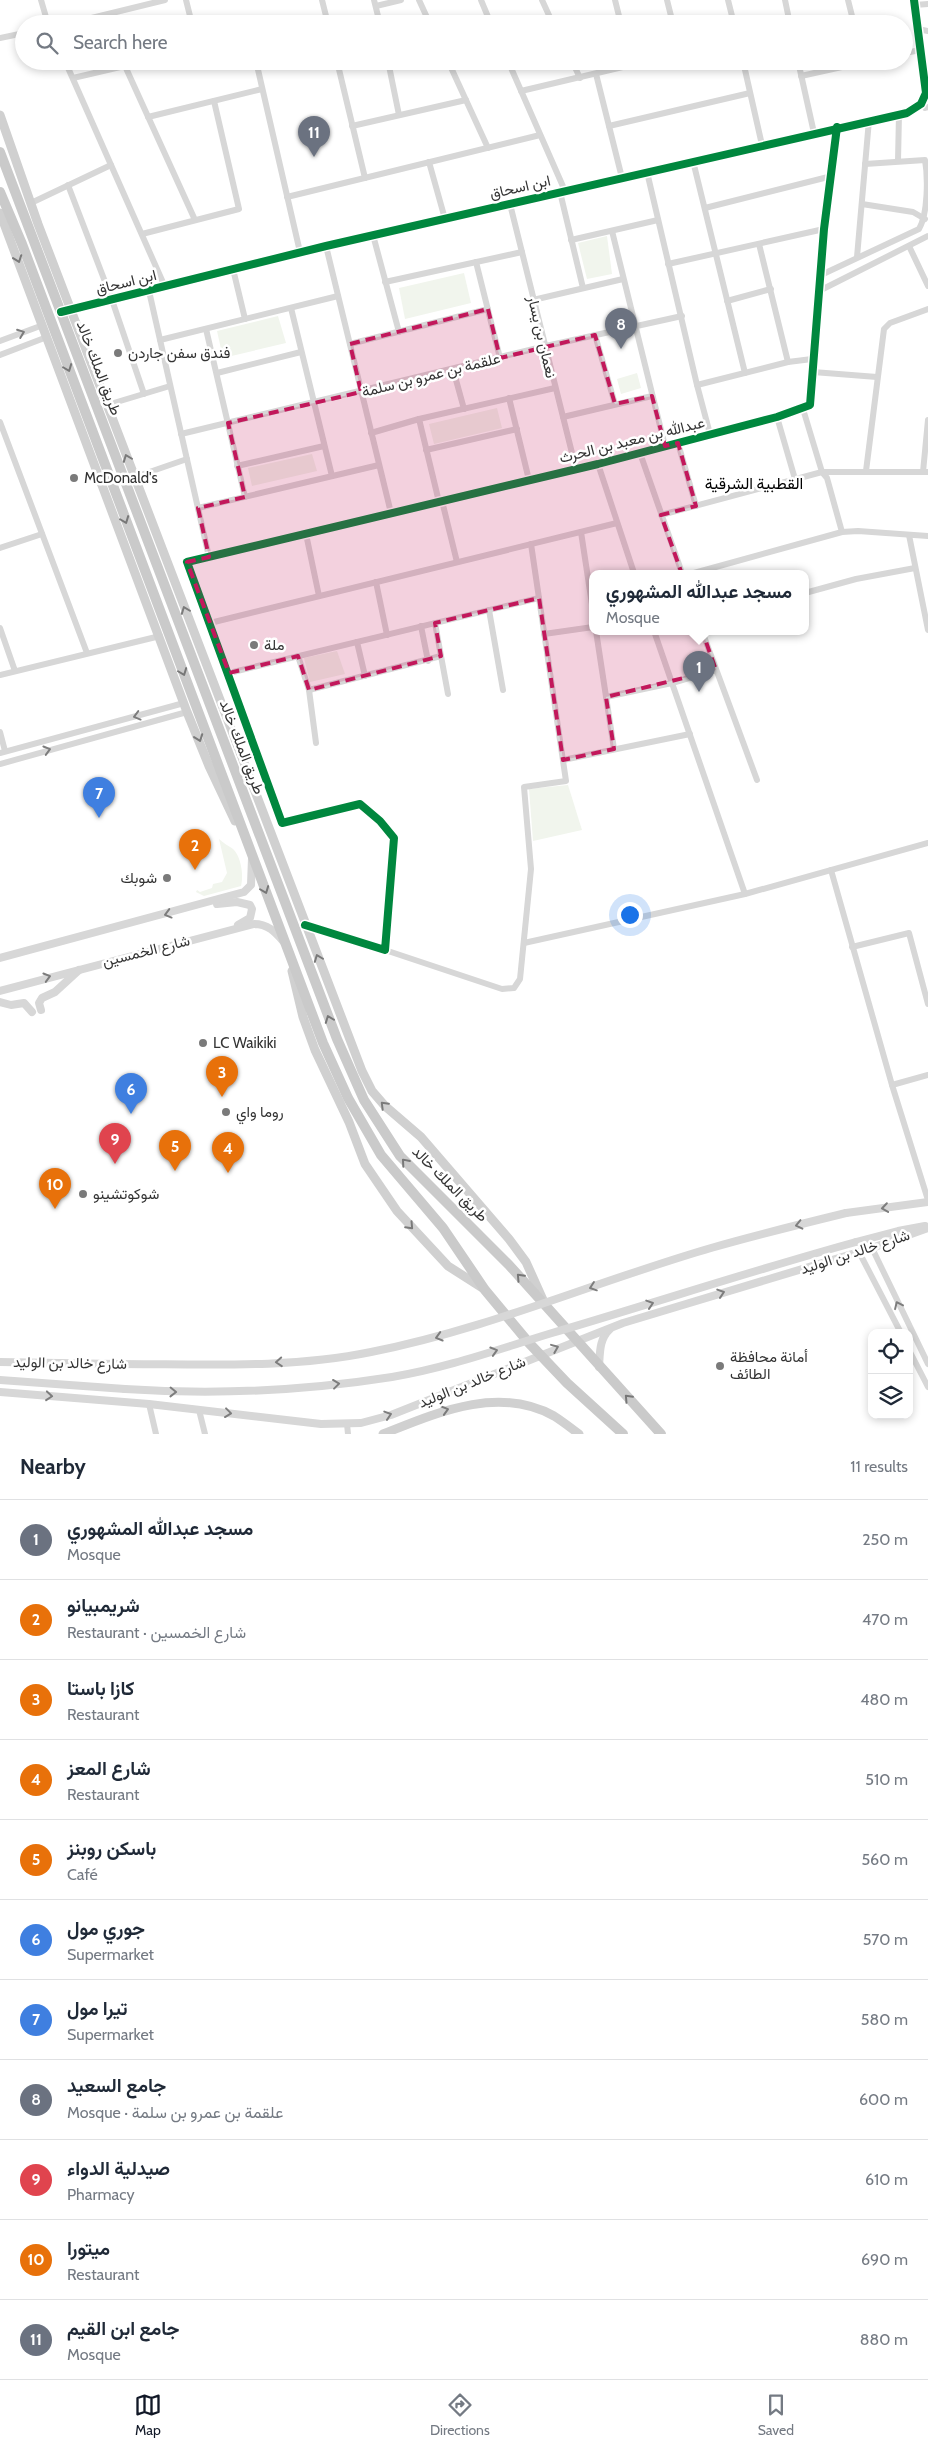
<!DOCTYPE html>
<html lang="en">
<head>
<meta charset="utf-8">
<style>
  :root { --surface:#fff; --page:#f2f2f3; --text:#1f2937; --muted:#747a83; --line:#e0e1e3; --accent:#111827 }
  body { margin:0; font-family:Cabin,Vazirmatn,sans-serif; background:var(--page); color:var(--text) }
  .controls { position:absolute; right:15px; bottom:15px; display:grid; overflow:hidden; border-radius:10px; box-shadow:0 2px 8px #0003 }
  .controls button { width:45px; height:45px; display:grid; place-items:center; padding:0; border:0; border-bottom:1px solid var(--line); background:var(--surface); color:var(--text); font:25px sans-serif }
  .you { position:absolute; left:629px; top:914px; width:18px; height:18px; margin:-12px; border:4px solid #fff; border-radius:50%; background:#1a73e8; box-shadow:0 0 0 8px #1a73e833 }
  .badge { display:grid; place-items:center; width:32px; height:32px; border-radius:50%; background:var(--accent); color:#fff; font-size:16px; font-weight:700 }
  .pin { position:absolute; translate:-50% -41px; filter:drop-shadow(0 1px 2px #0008) }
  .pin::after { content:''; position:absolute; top:26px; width:18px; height:15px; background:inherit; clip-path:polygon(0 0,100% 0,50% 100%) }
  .popup { position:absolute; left:589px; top:570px; width:220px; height:65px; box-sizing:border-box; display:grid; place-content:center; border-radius:10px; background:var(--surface); filter:drop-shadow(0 1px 4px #0005); font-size:16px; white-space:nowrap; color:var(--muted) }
  .popup b { font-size:19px; color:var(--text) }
  .popup::after { content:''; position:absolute; left:50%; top:100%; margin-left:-10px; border:10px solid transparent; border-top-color:var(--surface) }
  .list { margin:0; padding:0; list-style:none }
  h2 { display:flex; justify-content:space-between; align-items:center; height:65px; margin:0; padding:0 20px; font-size:21px }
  h2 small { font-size:16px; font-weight:400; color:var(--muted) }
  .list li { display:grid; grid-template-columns:32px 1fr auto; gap:15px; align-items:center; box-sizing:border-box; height:80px; padding:0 20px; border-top:1px solid var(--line) }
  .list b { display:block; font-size:19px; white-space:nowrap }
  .list p { margin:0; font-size:16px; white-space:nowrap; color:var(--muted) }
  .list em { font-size:16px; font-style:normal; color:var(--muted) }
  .icon { flex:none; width:28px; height:28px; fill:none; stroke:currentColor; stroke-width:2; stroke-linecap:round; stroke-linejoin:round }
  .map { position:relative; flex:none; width:928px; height:1434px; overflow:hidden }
  .search { position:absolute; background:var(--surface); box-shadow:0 2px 8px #0003; left:15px; right:15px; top:15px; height:55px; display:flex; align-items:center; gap:12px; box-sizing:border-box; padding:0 18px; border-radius:28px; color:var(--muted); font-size:19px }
  .sheet { height:945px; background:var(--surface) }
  nav { display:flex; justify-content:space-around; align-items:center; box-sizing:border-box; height:70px; border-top:1px solid var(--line); background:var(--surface); font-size:14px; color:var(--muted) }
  nav a { display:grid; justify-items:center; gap:2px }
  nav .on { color:var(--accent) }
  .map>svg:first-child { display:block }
  .green { fill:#f1f5ed }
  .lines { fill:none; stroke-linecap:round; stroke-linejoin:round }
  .minor { stroke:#d7d7d7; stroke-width:6 }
  .tertiary { stroke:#d7d7d7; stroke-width:8 }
  .secondary { stroke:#d0d0d0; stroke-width:9 }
  .primary { stroke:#cacaca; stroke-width:10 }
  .tertiary-bridge { stroke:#d7d7d7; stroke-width:8 }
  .cycleway-casing { stroke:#fff; stroke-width:11 }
  .cycleway { stroke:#00873e; stroke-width:8 }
  .oneway { stroke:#7a7a7a }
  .oneway2 { stroke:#7d7d7d }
  .oneway3 { stroke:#777 }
  .marked { fill:#c2185b; fill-opacity:0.2; stroke:#c2185b; stroke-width:4; stroke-dasharray:10 6; stroke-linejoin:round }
  .poi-dot { fill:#7a7a7a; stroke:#fff; stroke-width:2 }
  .labels { text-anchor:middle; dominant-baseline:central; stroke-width:5; stroke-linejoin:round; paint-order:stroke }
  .street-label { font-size:15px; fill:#333; stroke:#fff }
  .poi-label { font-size:15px; fill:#333; stroke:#fff; text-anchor:start }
  .neighbourhood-label { font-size:16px; fill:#000; stroke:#fff }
</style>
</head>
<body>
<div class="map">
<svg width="928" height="1434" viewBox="0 0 928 1434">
  <rect width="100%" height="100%" fill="#fff"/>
  <!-- green -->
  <g class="green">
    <polygon points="607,236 612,274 587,279 578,243"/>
    <polygon points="464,273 471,303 405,319 399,288"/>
    <polygon points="278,316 286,343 223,358 217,331"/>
    <polygon points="637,373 641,388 621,394 617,379"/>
    <polygon points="497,408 502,428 434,444 429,424"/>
    <polygon points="312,454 317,471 252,486 248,468"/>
    <polygon points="337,651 345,674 310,682 304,658"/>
    <polygon points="568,785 582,830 533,841 529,789"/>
    <path d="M219,839C223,843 229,846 233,849C241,856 244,876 241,886L204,896L196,892L197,890L200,892L212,888L213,884L222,882L227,873Z"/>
  </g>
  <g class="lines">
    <!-- minor -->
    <g class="minor">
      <polyline points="41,0 48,24"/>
      <polyline points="186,0 192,24"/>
      <polyline points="322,0 328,24"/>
      <polyline points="374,0 380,24"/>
      <polyline points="419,0 430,24"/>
      <polyline points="481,0 491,24"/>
      <polyline points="542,0 553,24"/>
      <polyline points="615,0 621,24"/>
      <polyline points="667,0 673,24"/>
      <polyline points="728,0 734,24"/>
      <polyline points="785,0 790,24"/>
      <polyline points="848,0 854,24"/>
      <polyline points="915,5 928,4"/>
      <polyline points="376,6 401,0"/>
      <polyline points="67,24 165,0"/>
      <polyline points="307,24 327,19"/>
      <polyline points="607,24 620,21"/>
      <polyline points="918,29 928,31"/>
      <polyline points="0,38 24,33"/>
      <polyline points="904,53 921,50"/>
      <polyline points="65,61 165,287"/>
      <polyline points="256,61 300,252"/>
      <polyline points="337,61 365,178"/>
      <polyline points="388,61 399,115"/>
      <polyline points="448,61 488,148"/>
      <polyline points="508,61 565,191"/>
      <polyline points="572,61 580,78"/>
      <polyline points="743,61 762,145"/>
      <polyline points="798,61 814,133"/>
      <polyline points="125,66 195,220"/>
      <polyline points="596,74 622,178"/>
      <polyline points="801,76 869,61"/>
      <polyline points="73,78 146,61"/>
      <polyline points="521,91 648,61"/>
      <polyline points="925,108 928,107"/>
      <polyline points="148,117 262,89"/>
      <polyline points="352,126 466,100"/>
      <polyline points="609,126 750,93"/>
      <polyline points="693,161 745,373"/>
      <polyline points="898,161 899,114"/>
      <polyline points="429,162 445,219"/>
      <polyline points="647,172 697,385 710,434"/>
      <polyline points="68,185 112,300 144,394"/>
      <polyline points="560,192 583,288"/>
      <polyline points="287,197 540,135"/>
      <polyline points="31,203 111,165"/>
      <polyline points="510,204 576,469"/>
      <polyline points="862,204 913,212 925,219"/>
      <polyline points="705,208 832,176"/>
      <polyline points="612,231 665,446"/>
      <polyline points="142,234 239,209 214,101"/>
      <polyline points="373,235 399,332"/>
      <polyline points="571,240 658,220"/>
      <polyline points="759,244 788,362"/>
      <polyline points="326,246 391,513"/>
      <polyline points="909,246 928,286"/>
      <polyline points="857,257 869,120"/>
      <polyline points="476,262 500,358"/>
      <polyline points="668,264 824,229"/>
      <polyline points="233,269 245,319"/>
      <path d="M821,275L919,229C928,214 928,177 925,160L865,164"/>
      <polyline points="385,282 522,252"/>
      <polyline points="149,291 209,557"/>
      <polyline points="819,291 928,236"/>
      <polyline points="533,300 623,279"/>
      <polyline points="727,301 771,289"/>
      <polyline points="291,308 332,476"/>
      <polyline points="61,312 326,246 907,113 921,104 926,93 914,0"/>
      <polyline points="206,329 245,497"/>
      <polyline points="595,335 615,404"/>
      <polyline points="160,340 338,296"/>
      <polyline points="0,341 43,325"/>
      <polyline points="350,344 488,309"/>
      <polyline points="0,355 47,337"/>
      <polyline points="453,369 464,409"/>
      <polyline points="813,372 877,377"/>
      <polyline points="217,373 301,352"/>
      <polyline points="697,385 788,362 812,359"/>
      <polyline points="509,398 529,480"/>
      <polyline points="107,405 170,386"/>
      <polyline points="803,409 822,472 827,478 842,532"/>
      <polyline points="563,417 652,396"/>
      <polyline points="777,417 795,479"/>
      <polyline points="419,419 439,502"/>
      <polyline points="0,422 87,653"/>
      <polyline points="371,433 419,419 555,388"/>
      <polyline points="181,434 546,346 682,316"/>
      <polyline points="678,443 696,506"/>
      <polyline points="426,450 517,429"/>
      <polyline points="640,453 682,573"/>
      <polyline points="598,464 634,573"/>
      <polyline points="237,466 324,446"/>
      <polyline points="866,471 884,329 890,323 928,309"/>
      <polyline points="923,472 928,420"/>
      <polyline points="135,477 187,459"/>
      <polyline points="442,501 457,562"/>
      <polyline points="198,508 379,465"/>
      <polyline points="661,515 822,472 928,472"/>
      <polyline points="581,532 593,611"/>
      <polyline points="306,534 319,596"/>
      <polyline points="909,535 928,630"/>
      <polyline points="0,548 42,534"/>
      <polyline points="694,573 842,532 858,531 928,536"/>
      <polyline points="376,582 387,635"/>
      <polyline points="805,593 856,579 915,568"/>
      <polyline points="489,610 503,690"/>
      <polyline points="210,623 617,523"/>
      <polyline points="435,623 441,656"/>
      <polyline points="421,626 428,661"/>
      <polyline points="0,628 15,671"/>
      <polyline points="596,631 614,749"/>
      <polyline points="654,631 745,894"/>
      <polyline points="702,631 757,780"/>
      <polyline points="544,634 593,627"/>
      <polyline points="357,642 365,676"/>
      <polyline points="298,656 309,690 316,743"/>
      <polyline points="229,673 539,598"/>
      <polyline points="0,675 160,636"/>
      <polyline points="309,690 441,656 448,694"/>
      <polyline points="606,697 672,683 716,670"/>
      <polyline points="0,732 5,751"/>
      <polyline points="0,753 184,703"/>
      <polyline points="563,760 690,734"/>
      <polyline points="0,764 187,712"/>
      <polyline points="831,870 892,1085 928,1200"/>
      <polyline points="305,925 385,950 394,838 380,821 360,804 282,823 187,562 598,464 777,417 810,405 824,229 837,127"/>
      <polyline points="524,943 745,894 928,843"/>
      <polyline points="852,947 909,933 928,1004"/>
      <polyline points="385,950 502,989 514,988 520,979 531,869 524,787 566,781 531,544"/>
      <polyline points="892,1085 928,1075"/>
      <polyline points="872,1248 928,1364"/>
      <polyline points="859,1252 901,1333"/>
      <polyline points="909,1350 928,1387"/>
      <polyline points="149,1404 156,1434"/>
      <polyline points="199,1410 205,1434"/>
      <polyline points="347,1424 348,1434"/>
    </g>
    <!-- tertiary -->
    <g class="tertiary">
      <polyline points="217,904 237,902 250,905 252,909 250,918 238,925"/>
      <polyline points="0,958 244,892 251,885 252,858"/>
      <path d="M0,991L254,924C268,924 275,932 283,941"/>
      <polyline points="0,1002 11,1005 24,1003 32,1012"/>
      <polyline points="41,1010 39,1003 42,998 55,992 79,970"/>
      <polyline points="846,1213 928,1202"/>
      <polyline points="856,1242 898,1231 925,1226"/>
      <polyline points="0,1362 118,1364"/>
      <path d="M599,1367C600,1353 599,1339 610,1329"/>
      <polyline points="0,1380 125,1389"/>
      <polyline points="0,1392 149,1404 321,1424 361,1423 391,1415 623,1323 872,1248 928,1228"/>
    </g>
    <!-- secondary -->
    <g class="secondary">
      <polyline points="0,115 38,224 362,1071 372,1091 385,1106 421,1137 509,1239 526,1262 544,1302"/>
      <polyline points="0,213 187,712 209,766 235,821"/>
      <polyline points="292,971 303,1017 315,1050 349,1122 365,1164 397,1211 448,1266 484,1289"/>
      <path d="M383,1434C436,1413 498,1385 554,1416C562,1421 571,1428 579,1434"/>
    </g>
    <!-- primary -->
    <g class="primary">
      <polyline points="0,152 337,1039 364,1100 400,1156 509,1265 661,1434"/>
      <polyline points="0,192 22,244 323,1043 348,1098 381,1155 443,1228 485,1290 529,1343 567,1383 623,1434"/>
    </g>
    <!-- tertiary-bridge -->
    <g class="tertiary-bridge">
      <path d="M118,1364C202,1364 288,1369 371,1352C488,1329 597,1281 711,1248C756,1235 801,1224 846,1213"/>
      <path d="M125,1389C215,1395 303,1391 392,1377C447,1368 499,1349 552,1333C654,1303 754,1270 856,1242"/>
    </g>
    <!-- cycleway casing -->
    <g class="cycleway-casing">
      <g id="cycleway">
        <polyline points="61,312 326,246 907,113 921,104 926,93 914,0"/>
        <polyline points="305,925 385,950 394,838 380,821 360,804 282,823 187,562 598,464 777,417 810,405 824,229 837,127"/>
      </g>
    </g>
    <!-- cycleway -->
    <use href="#cycleway" class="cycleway"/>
  </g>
  <!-- one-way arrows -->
  <defs><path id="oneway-chevron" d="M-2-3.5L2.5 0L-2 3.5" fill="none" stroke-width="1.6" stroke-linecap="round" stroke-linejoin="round" transform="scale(1.25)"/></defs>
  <g class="oneway">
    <use href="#oneway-chevron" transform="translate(18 259) rotate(70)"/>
    <use href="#oneway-chevron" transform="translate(127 458) rotate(-111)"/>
    <use href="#oneway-chevron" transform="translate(185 610) rotate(-111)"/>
    <use href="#oneway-chevron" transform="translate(199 738) rotate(70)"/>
    <use href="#oneway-chevron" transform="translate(318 958) rotate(-111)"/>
    <use href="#oneway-chevron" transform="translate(384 1105) rotate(-135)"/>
    <use href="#oneway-chevron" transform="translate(410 1226) rotate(47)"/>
    <use href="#oneway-chevron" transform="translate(445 1410) rotate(-17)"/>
  </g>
  <g class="oneway2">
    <use href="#oneway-chevron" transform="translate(21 333) rotate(-21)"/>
    <use href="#oneway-chevron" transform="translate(137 716) rotate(165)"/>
    <use href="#oneway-chevron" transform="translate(47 750) rotate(-16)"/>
    <use href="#oneway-chevron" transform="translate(168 914) rotate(165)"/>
    <use href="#oneway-chevron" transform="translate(47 977) rotate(-16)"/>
    <use href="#oneway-chevron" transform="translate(885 1208) rotate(172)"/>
    <use href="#oneway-chevron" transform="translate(799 1225) rotate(167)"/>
    <use href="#oneway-chevron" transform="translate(593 1287) rotate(161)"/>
    <use href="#oneway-chevron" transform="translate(721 1293) rotate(-18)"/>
    <use href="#oneway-chevron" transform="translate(650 1304) rotate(-18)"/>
    <use href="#oneway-chevron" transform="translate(898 1305) rotate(-115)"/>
    <use href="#oneway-chevron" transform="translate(439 1337) rotate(164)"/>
    <use href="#oneway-chevron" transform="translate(555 1348) rotate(-22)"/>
    <use href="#oneway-chevron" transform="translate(494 1351) rotate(-17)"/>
    <use href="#oneway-chevron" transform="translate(279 1362) rotate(176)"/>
    <use href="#oneway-chevron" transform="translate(336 1384) rotate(-7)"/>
    <use href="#oneway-chevron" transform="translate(173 1392) rotate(1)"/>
    <use href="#oneway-chevron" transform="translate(49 1396) rotate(5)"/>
    <use href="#oneway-chevron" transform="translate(228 1413) rotate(7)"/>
    <use href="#oneway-chevron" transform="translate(388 1415) rotate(-18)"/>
  </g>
  <g class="oneway3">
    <use href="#oneway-chevron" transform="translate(68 368) rotate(69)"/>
    <use href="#oneway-chevron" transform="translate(125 520) rotate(69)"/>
    <use href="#oneway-chevron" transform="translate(183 672) rotate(69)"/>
    <use href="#oneway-chevron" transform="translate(265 890) rotate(69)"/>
    <use href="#oneway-chevron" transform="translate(329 1019) rotate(-111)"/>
    <use href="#oneway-chevron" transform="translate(405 1162) rotate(-131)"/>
    <use href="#oneway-chevron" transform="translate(520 1277) rotate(-133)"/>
    <use href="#oneway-chevron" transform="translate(628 1398) rotate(-133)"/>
  </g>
  <!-- marked area -->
  <path class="marked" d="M488,309L500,358L595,335L615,404L652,396L665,446L678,443L696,506L661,515L716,670L606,697L614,749L563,760L539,598L435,623L441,656L309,690L298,656L229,673L187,562L209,557L198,508L245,497L228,423L361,392L350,344Z"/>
  <!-- markers -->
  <g class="poi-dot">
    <circle cx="118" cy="353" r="5"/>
    <circle cx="74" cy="478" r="5"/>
    <circle cx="254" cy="645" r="5"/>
    <circle cx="167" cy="878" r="5"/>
    <circle cx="203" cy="1043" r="5"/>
    <circle cx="226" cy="1112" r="5"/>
    <circle cx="83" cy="1194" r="5"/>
    <circle cx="720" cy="1366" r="5"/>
  </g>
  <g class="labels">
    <!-- street labels -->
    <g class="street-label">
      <text transform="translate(520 187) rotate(-13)">ابن اسحاق</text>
      <text transform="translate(126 282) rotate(-14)">ابن اسحاق</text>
      <text transform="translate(542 337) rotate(77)">نعمان بن يسار</text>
      <text transform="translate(99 368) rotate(69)">طريق الملك خالد</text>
      <text transform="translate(431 375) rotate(-14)">علقمة بن عمرو بن سلمة</text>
      <text transform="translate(632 440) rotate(-14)">عبدالله بن معبد بن الحرث</text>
      <text transform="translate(242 747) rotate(69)">طريق الملك خالد</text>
      <text transform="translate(146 951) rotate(-14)">شارع الخمسين</text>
      <text transform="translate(450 1184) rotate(45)">طريق الملك خالد</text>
      <text transform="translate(855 1252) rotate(-18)">شارع خالد بن الوليد</text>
      <text transform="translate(70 1363) rotate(1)">شارع خالد بن الوليد</text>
      <text transform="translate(472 1382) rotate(-22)">شارع خالد بن الوليد</text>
    </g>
    <!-- poi labels -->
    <g class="poi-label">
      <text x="128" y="353">فندق سفن جاردن</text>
      <text x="84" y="478">McDonald's</text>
      <text x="264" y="645">ملة</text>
      <text x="157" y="878" text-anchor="end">شوبك</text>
      <text x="213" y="1043">LC Waikiki</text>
      <text x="236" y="1112">روما واي</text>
      <text x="93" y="1194">شوكوتشينو</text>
      <text x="730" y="1357">أمانة محافظة<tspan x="730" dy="17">الطائف</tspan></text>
    </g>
    <!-- neighbourhood labels -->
    <g class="neighbourhood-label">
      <text x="754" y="483">القطبية الشرقية</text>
    </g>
  </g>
</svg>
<div class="controls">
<button><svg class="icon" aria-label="locate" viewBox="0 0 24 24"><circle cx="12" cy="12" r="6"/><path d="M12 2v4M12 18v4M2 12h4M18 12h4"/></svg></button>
<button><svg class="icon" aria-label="layers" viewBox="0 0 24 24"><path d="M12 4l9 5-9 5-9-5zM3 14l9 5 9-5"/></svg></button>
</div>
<div class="you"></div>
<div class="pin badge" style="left:699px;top:692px;background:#6b7280">1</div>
<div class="popup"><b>مسجد عبدالله المشهوري</b>Mosque</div>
<div class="pin badge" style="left:195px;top:870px;background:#e8710a">2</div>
<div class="pin badge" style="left:222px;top:1097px;background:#e8710a">3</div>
<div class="pin badge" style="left:228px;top:1173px;background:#e8710a">4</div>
<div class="pin badge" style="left:175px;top:1171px;background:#e8710a">5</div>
<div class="pin badge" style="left:131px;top:1114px;background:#3f7fe0">6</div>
<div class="pin badge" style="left:99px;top:818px;background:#3f7fe0">7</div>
<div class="pin badge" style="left:621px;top:349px;background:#6b7280">8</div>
<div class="pin badge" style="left:115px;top:1164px;background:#e0444e">9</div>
<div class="pin badge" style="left:55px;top:1209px;background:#e8710a">10</div>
<div class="pin badge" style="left:314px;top:157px;background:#6b7280">11</div>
<div class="search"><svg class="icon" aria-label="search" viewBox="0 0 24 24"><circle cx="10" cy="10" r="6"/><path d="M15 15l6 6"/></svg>Search here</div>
</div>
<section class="sheet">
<h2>Nearby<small>11 results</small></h2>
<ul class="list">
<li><span class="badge" style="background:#6b7280">1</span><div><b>مسجد عبدالله المشهوري</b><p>Mosque</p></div><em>250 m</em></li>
<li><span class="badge" style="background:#e8710a">2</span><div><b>شريمبيانو</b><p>Restaurant · شارع الخمسين</p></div><em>470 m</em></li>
<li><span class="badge" style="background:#e8710a">3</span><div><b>كازا باستا</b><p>Restaurant</p></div><em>480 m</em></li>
<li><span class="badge" style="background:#e8710a">4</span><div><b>شارع المعز</b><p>Restaurant</p></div><em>510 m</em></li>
<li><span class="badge" style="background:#e8710a">5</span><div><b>باسكن روبنز</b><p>Café</p></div><em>560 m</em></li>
<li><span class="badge" style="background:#3f7fe0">6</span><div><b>جوري مول</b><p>Supermarket</p></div><em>570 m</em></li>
<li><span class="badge" style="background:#3f7fe0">7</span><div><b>تيرا مول</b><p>Supermarket</p></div><em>580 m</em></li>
<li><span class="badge" style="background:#6b7280">8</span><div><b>جامع السعيد</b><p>Mosque · علقمة بن عمرو بن سلمة</p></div><em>600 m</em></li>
<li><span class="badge" style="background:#e0444e">9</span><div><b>صيدلية الدواء</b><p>Pharmacy</p></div><em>610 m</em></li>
<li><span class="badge" style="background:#e8710a">10</span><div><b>ميتورا</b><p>Restaurant</p></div><em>690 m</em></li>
<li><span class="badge" style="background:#6b7280">11</span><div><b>جامع ابن القيم</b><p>Mosque</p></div><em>880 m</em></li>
</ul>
</section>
<nav>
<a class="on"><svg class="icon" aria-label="map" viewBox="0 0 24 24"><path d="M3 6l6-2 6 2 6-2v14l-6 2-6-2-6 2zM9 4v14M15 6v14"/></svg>Map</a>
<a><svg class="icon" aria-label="directions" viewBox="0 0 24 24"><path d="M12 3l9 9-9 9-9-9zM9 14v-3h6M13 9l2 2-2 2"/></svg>Directions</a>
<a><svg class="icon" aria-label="saved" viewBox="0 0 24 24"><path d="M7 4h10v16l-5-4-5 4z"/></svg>Saved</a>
</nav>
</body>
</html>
